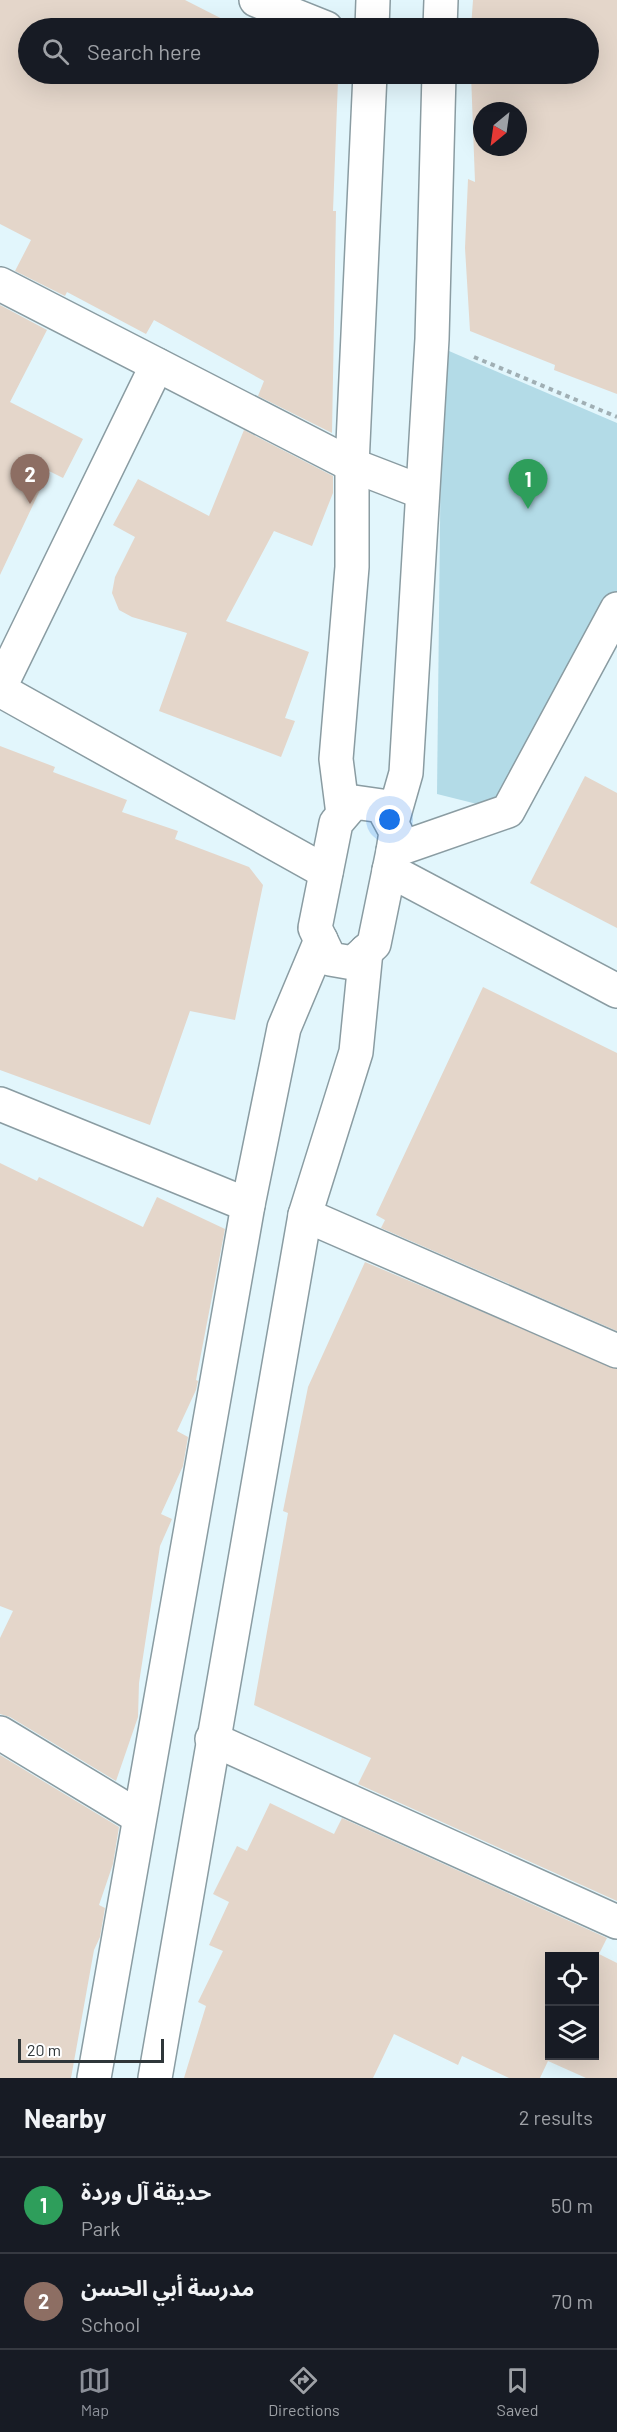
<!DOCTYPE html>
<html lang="en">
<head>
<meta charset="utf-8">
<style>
  :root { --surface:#171b24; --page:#20242c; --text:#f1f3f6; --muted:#9ea1a6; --line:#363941; --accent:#8c9099 }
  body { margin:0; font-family:Barlow,"Noto Sans Arabic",sans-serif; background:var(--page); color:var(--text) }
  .controls { position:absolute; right:18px; bottom:18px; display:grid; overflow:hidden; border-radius:0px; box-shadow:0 6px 24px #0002 }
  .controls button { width:54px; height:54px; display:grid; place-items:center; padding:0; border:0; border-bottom:2px solid var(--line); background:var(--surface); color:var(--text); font:30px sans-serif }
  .compass { position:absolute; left:473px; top:102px; width:54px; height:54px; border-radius:50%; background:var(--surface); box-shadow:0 6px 24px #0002; rotate:209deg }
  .scale { position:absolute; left:18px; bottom:15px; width:146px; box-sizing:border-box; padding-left:6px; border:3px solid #2f3639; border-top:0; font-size:16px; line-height:21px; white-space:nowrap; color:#2f3639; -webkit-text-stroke:4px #fff; paint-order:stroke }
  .you { position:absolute; left:390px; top:820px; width:21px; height:21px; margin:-15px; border:4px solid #fff; border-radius:50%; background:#1a73e8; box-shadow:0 0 0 9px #1a73e833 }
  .badge { display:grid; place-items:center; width:39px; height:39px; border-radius:50%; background:var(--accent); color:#fff; font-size:20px; font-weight:700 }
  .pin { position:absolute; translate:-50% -50px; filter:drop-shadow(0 2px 3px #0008) }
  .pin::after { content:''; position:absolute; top:32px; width:21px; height:18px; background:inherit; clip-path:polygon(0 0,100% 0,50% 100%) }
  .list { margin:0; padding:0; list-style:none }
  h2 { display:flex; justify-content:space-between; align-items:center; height:78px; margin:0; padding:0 24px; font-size:26px }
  h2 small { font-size:20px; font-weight:400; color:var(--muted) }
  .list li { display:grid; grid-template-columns:39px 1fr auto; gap:18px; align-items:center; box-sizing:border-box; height:96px; padding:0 24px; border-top:2px solid var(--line) }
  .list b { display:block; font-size:22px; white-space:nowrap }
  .list p { margin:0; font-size:20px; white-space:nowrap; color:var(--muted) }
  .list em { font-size:20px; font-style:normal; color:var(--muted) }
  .icon { flex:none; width:33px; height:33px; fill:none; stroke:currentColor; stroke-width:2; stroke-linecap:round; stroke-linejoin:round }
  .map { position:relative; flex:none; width:617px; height:2078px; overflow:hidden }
  .search { position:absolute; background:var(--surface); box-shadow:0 6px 24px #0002; left:18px; right:18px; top:18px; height:66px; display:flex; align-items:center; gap:15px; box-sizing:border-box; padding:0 21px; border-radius:33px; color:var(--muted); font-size:22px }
  .sheet { height:270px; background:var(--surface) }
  nav { display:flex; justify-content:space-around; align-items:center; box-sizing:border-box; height:84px; border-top:2px solid var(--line); background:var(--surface); font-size:16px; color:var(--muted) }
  nav a { display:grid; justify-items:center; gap:3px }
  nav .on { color:var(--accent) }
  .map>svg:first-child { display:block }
  .park { fill:#b3dbe7 }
  .building { fill:#e4d6ca; fill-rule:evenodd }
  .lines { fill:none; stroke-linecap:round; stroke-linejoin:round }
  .minor-casing { stroke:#8a9ca2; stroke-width:36 }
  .tertiary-casing { stroke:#8a9ca2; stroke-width:36 }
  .path { stroke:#a0afb4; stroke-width:4; stroke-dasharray:4.5 4.5; stroke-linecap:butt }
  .minor { stroke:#fff; stroke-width:33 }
  .tertiary { stroke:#fff; stroke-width:33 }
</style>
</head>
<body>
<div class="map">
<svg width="617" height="2078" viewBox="0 0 617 2078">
  <rect width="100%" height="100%" fill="#e2f6fc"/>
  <!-- park -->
  <polygon class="park" points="442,348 617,423 617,594 497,809 437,794"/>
  <!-- building -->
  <g class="building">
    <polygon points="0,0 185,0 240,28 28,28 28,74 326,74 338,80 333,211 336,211 332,433 258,396 264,381 154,320 146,334 67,292 65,296 15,271 31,240 0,224"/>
    <path d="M473,0H617V394L554,370L555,365L470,331L465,248L468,179L475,182L471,74H588V28H471ZM482,111H518V147H482Z"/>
    <polygon points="0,305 47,330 10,402 83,439 63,478 49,471 0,575"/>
    <polygon points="244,430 333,476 333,493 312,546 274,531 226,621 309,652 285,718 295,721 281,757 159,711 187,633 132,617 119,610 112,593 115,577 135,537 113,525 138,479 209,516"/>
    <polygon points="0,746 55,767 53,772 127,800 122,812 178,831 175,839 249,867 263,885 235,1020 190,1011 150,1125 0,1070"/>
    <polygon points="585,776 617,793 617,928 530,883"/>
    <polygon points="483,987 617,1053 617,1331 381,1228 385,1220 376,1215"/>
    <polygon points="0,1163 37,1181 39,1177 143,1227 157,1197 225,1229 196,1380 198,1381 196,1390 177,1431 188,1437 183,1466 161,1514 172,1519 160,1546 139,1683 138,1717 116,1781 10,1717 0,1714 0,1638 13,1611 0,1606"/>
    <polygon points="365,1262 617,1369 617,1901 358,1784 371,1758 254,1705 288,1513 283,1511 308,1387"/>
    <polygon points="0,1755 119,1827 113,1864 99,1905 105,1908 100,1937 94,1950 71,2078 0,2078"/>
    <path d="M270,1803L334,1834L342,1818L607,1938L599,1954L617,1963V2078H586L548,2061L540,2078H509L462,2056L458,2065L394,2034L373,2078H184L206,2006L198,2002L223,1951L209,1945L229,1902L213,1894L237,1846L247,1851ZM549,1956H594V2055H549Z"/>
  </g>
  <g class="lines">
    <!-- minor casing -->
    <g class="minor-casing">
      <g id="minor">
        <polyline points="256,0 326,28"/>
        <polyline points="0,284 352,465 422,492"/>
        <polyline points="0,687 157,365"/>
        <polyline points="0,690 326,872"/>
        <polyline points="393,851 508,811 617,609"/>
        <polyline points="389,870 617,991"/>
        <polyline points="0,1104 248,1205"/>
        <polyline points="305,1215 617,1351"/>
        <polyline points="0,1733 139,1817"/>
        <polyline points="212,1739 617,1922"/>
      </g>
    </g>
    <!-- tertiary casing -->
    <g class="tertiary-casing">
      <g id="tertiary">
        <polyline points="372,28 373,0"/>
        <polyline points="440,28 441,0"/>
        <polygon points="354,802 382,806 396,832 393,851 374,944 353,963 330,959 315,928 336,823"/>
        <polyline points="343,814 336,759 352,567 352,465 370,74"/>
        <polyline points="392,822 406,773 432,339 439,74"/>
        <polyline points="94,2078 248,1205 284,1028 321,940"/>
        <polyline points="155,2078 305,1215 356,1052 366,951"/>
      </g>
    </g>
    <!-- path -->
    <polyline class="path" points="474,357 617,417"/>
    <!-- minor -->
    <use href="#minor" class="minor"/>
    <!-- tertiary -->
    <use href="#tertiary" class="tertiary"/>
  </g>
</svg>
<div class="controls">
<button><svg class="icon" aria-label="locate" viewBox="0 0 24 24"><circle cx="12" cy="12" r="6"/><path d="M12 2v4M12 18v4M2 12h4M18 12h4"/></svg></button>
<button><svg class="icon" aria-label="layers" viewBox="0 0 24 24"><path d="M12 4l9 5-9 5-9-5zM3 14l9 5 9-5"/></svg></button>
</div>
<svg class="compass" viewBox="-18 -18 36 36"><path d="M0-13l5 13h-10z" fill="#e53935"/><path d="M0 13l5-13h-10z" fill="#9ea1a6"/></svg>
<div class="scale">20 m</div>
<div class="you"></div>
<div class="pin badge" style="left:528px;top:509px;background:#2e9e5b">1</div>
<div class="pin badge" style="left:30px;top:504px;background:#8d6e63">2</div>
<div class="search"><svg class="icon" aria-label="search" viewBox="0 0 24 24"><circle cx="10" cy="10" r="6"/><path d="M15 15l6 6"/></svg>Search here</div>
</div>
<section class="sheet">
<h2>Nearby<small>2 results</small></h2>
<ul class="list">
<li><span class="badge" style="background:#2e9e5b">1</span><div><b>حديقة آل وردة</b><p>Park</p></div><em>50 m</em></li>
<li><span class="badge" style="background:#8d6e63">2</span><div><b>مدرسة أبي الحسن</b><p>School</p></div><em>70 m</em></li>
</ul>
</section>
<nav>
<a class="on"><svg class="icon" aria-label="map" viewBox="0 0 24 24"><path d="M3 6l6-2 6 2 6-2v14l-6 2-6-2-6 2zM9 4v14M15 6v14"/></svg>Map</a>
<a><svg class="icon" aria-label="directions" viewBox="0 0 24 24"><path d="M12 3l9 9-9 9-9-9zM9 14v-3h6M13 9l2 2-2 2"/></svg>Directions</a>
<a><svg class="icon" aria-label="saved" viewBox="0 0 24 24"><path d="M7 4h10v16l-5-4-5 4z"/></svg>Saved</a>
</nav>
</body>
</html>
